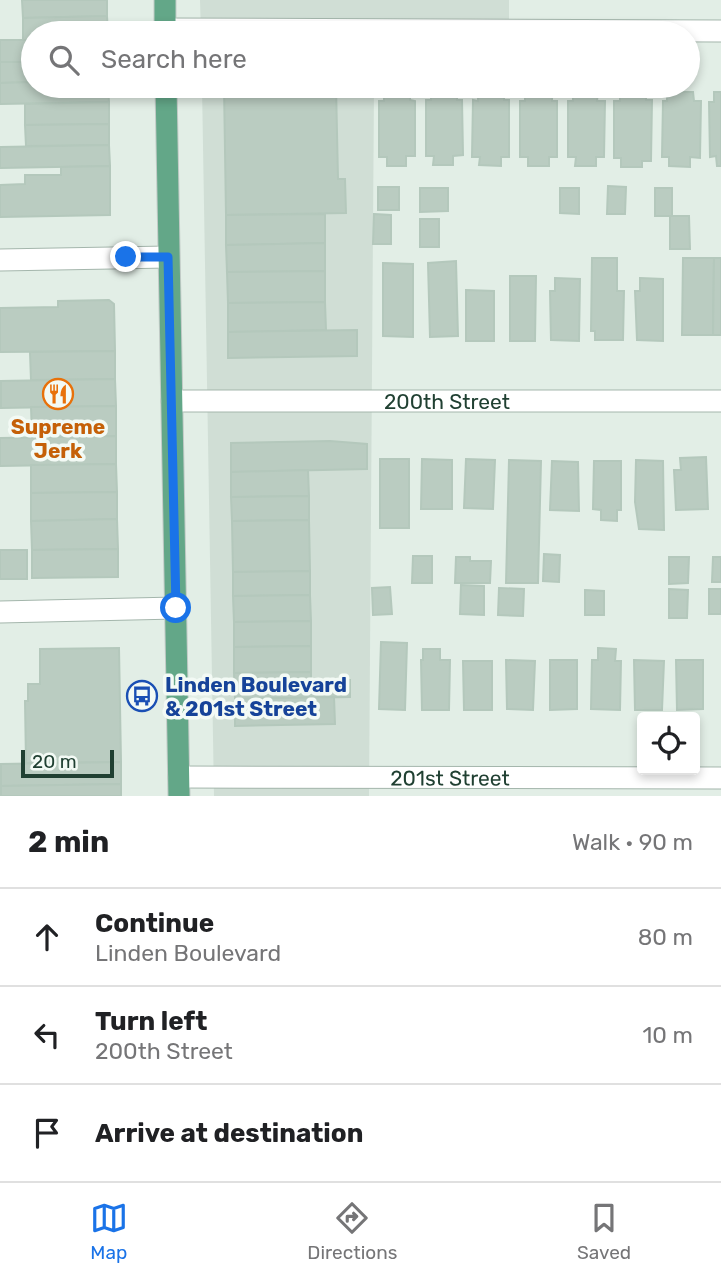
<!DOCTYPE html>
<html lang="en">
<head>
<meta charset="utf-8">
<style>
  :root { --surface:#fff; --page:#f6f6f6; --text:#202124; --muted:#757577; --line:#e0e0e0; --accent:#1a73e8 }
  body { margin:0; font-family:Rubik,sans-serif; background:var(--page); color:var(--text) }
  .controls { position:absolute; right:21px; bottom:21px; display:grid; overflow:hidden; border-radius:7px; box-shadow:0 4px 10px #0003 }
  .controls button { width:63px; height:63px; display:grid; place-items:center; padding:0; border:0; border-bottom:2px solid var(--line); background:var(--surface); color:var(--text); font:35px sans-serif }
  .scale { position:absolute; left:21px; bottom:18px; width:93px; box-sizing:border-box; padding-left:7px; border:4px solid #204032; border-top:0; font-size:19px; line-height:24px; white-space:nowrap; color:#204032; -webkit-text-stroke:5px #f3faf5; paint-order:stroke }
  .stop { position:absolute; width:21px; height:21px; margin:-16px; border:5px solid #1a73e8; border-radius:50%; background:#fff }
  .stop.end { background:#1a73e8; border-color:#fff; box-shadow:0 2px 7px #0008 }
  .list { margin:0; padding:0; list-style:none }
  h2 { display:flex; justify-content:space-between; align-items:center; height:91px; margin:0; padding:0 28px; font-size:30px }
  h2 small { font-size:23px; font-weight:400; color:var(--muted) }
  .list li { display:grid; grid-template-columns:46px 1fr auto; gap:21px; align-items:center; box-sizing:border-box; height:98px; padding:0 28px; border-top:2px solid var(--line) }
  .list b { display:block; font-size:26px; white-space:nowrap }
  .list p { margin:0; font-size:23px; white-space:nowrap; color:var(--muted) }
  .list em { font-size:23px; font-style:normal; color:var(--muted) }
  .icon { flex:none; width:38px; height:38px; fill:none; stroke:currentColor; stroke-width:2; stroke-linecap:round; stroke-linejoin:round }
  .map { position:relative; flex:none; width:721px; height:796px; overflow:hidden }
  .search { position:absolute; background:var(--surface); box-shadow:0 4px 10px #0003; left:21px; right:21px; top:21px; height:77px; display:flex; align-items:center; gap:18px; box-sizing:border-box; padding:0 24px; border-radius:38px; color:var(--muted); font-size:26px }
  .sheet { height:385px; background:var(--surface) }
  nav { display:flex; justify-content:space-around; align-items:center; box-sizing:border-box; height:98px; border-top:2px solid var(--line); background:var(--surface); font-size:19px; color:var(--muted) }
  nav a { display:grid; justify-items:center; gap:4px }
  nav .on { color:var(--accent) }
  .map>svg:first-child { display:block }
  .built { fill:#d0ded5 }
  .building { fill:#baccc1; stroke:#b4c8bc; stroke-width:2 }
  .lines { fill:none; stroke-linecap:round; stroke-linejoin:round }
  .minor-casing { stroke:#a4b6ac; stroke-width:23 }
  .major-casing { stroke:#c1cac6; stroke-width:23 }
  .minor { stroke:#fff; stroke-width:21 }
  .major { stroke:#63a788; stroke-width:21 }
  .route { stroke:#1a73e8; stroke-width:9 }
  .labels { text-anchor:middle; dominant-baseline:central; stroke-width:7; stroke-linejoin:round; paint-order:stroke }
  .street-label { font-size:21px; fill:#204032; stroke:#f3faf5 }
  .food-label { font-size:21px; font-weight:bold; fill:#c56008; stroke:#f3faf5 }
  .transit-label { font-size:21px; font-weight:bold; fill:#164399; stroke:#f3faf5; text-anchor:start }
</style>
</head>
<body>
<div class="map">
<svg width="721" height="796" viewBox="0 0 721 796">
  <rect width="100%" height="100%" fill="#e2eee6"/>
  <!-- built -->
  <g class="built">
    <polygon points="200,0 509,0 509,33 201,33"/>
    <polygon points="202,86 374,86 369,796 214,796"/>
  </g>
  <!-- building -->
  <g class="building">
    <polygon points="22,0 107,0 107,16 23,18"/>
    <polygon points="107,16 108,33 33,33 33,40 23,40 23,18"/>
    <rect x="0" y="40" width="33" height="22"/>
    <polygon points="0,62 33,62 33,82 0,83"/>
    <polygon points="33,82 33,86 108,86 109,102 0,104 0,83"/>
    <polygon points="224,86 336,86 338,179 345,179 346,213 226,215"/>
    <polygon points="431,90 457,90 457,100 462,100 463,155 453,156 453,165 433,165 434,156 426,156 426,100 431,100"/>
    <polygon points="384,91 410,91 410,100 415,101 415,156 406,156 406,166 387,166 387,157 379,157 379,101 384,101"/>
    <polygon points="478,91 504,91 504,100 509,100 509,157 501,157 501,166 479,165 480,157 472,157 473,100 478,101"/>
    <polygon points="525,91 552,91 552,101 557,101 557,157 549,157 549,166 528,166 528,157 520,157 520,101 525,101"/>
    <polygon points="573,92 598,92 597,101 605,101 604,157 596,157 596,166 575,166 576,157 568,157 568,101 573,101"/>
    <polygon points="620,92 646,92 646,100 652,100 651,161 642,161 642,167 621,167 621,158 614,158 614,101 620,101"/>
    <polygon points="667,92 693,92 694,101 701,101 700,158 690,157 690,167 669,166 669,157 662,157 663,101 667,101"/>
    <polygon points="714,92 721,92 721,166 717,166 716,156 710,157 709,102 714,102"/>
    <polygon points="109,102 109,124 25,125 25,104"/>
    <polygon points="109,124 109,145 26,146 25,125"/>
    <polygon points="109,145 110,166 0,168 0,147"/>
    <polygon points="110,166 110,215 0,217 0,185 25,184 25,175 61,175 61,167"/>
    <polygon points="608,186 626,187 625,214 607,214"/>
    <rect x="378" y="187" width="21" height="23"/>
    <polygon points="420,188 448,188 448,211 420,212"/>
    <polygon points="560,188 579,188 579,214 560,213"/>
    <rect x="655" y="188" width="17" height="28"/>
    <polygon points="325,214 325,243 226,245 226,215"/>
    <polygon points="374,214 391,215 391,244 373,244"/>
    <polygon points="670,216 689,216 690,249 670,249"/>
    <rect x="420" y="219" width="19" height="28"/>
    <polygon points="325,243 325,271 227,272 226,245"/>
    <polygon points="592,258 617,258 617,291 624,291 623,340 595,340 595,331 591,331"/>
    <polygon points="683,258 714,258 713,335 682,335"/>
    <polygon points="714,258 721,258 721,335 713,335"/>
    <polygon points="456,261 458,336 430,337 428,263"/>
    <polygon points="383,263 413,264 413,337 383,336"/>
    <polygon points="325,271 325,302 228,303 227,272"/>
    <polygon points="510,276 536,276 535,341 510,341"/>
    <polygon points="555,278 580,279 579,341 551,340 550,291 555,291"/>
    <polygon points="640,278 663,279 663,341 637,340 635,291 640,291"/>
    <polygon points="466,290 494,291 494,341 466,341"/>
    <polygon points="109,300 114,304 115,351 0,352 0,308 58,307 58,301"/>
    <polygon points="325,302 326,330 228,332 228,303"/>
    <polygon points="357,330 357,356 228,358 228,332"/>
    <polygon points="115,351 115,379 31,380 30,352"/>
    <polygon points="115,379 116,406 1,408 1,381"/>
    <polygon points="116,406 116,436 32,437 31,407"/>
    <polygon points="116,436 116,464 0,466 0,438"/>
    <polygon points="330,441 367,444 367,469 231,472 231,443"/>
    <polygon points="706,457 708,509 676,510 674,470 681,470 680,458"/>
    <rect x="380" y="459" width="29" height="69"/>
    <polygon points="422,459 452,460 452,509 421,509"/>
    <polygon points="466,459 495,460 493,509 464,508"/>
    <polygon points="509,460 541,461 538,583 506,583"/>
    <polygon points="636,460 663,461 664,530 639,529 635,502"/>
    <polygon points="552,461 578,462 579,511 550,510"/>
    <polygon points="594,461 621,461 621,510 617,510 617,521 601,520 601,510 593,509"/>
    <polygon points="116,464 117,492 31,493 31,465"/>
    <polygon points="308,470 309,496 231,497 231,472"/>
    <polygon points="117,492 117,519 31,521 31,493"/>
    <polygon points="309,496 309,520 232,521 231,497"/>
    <polygon points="117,519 118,549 32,550 31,521"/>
    <polygon points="309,520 310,571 233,572 232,521"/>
    <polygon points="118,549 118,577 32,578 32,550"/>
    <rect x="0" y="550" width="27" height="29"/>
    <polygon points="544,554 560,555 559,582 543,581"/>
    <polygon points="413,556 432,556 432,583 412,583"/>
    <polygon points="456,557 470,557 470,561 491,561 490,583 455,583"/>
    <polygon points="669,557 689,557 688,583 669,584"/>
    <polygon points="713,557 721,557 721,582 712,582"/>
    <polygon points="310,571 310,595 233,596 233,572"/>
    <polygon points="461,585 484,586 484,615 460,614"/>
    <polygon points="390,587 392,614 373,615 372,588"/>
    <polygon points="499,588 524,589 523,616 498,615"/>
    <polygon points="669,589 688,590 687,618 669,618"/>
    <rect x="709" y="589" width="12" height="25"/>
    <polygon points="585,590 604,591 604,615 585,615"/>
    <polygon points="310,595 311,621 234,622 233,596"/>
    <polygon points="311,621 311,646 234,647 234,622"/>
    <polygon points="381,642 407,643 405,710 379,709"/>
    <polygon points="311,646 311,672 234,673 234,647"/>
    <polygon points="119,648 121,762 26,763 25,701 28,701 28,684 40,684 40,649"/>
    <polygon points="598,648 616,649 615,661 621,661 620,710 591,709 592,660 598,660"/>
    <polygon points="423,649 440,649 440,660 450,660 449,710 422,710 421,660 423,660"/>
    <polygon points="506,660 535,661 533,710 507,709"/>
    <polygon points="550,660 577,660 577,709 550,710"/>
    <polygon points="634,660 664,661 662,710 635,710"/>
    <polygon points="676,660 703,660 703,709 677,710"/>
    <polygon points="463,661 492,661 492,710 464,710"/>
    <polygon points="311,672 311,680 350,680 350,697 235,699 234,673"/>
    <polygon points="334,697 335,724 235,726 235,699"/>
    <polygon points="121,762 121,784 1,786 1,764"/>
    <polygon points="121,784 121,796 1,796 1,786"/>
  </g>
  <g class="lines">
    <!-- minor casing -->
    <g class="minor-casing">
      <g id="minor">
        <polyline points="165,29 721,31"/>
        <polyline points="0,260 168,257"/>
        <path id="s1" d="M172,401H721"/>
        <polyline points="0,612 176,608"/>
        <path id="s2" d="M179,777L721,778"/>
      </g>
    </g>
    <!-- major casing -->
    <g class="major-casing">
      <g id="major">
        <polyline points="165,0 165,33"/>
        <polyline points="166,86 179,796"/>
      </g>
    </g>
    <!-- minor -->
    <use href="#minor" class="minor"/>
    <!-- major -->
    <use href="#major" class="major"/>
  </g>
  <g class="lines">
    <!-- route -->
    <polyline class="route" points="126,257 168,257 176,608"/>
  </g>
  <!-- icons -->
  <defs>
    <g id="restaurant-ring" transform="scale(1.575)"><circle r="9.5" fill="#f3faf5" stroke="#e8710a" stroke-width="1.5"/><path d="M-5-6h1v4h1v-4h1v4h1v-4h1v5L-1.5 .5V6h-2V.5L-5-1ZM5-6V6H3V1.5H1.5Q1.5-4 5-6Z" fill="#e8710a"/></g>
    <g id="bus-ring" transform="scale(1.575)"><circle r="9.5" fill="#f3faf5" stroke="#1a4fb4" stroke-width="1.5"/><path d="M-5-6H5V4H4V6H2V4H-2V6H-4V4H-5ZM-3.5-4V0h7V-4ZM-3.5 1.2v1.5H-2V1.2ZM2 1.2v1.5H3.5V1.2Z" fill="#1a4fb4"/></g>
  </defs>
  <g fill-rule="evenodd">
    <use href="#restaurant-ring" x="58" y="394"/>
    <use href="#bus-ring" x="142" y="696"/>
  </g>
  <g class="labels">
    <!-- street labels -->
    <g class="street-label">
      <text stroke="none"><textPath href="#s1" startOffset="275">200th Street</textPath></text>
      <text stroke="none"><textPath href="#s2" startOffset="271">201st Street</textPath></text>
    </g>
    <!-- food labels -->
    <g class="food-label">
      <text x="58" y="426">Supreme<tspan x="58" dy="24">Jerk</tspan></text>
    </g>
    <!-- transit labels -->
    <g class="transit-label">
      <text x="165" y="684">Linden Boulevard<tspan x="165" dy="24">&amp; 201st Street</tspan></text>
    </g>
  </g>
</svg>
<div class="controls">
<button><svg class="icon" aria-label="locate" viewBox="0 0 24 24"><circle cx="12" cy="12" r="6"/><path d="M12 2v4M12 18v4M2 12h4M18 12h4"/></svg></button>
</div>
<div class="scale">20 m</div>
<div class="stop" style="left:176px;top:608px"></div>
<div class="stop end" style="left:126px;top:257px"></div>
<div class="search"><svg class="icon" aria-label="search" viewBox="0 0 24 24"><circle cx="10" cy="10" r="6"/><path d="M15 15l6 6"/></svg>Search here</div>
</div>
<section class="sheet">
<h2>2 min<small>Walk · 90 m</small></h2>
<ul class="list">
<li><svg class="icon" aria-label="ahead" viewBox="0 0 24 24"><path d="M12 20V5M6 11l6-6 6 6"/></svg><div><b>Continue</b><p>Linden Boulevard</p></div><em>80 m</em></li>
<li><svg class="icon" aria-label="left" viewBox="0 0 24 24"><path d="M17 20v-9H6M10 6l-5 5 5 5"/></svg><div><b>Turn left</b><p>200th Street</p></div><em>10 m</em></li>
<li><svg class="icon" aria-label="arrive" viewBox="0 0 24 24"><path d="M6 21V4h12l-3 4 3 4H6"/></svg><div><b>Arrive at destination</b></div></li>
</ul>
</section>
<nav>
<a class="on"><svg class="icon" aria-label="map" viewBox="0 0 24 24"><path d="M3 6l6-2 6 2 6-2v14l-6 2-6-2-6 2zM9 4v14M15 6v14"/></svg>Map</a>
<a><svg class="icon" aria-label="directions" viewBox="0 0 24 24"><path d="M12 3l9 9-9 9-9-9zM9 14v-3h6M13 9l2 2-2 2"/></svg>Directions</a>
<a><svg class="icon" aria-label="saved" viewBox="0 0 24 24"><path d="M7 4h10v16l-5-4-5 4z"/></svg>Saved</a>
</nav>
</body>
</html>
